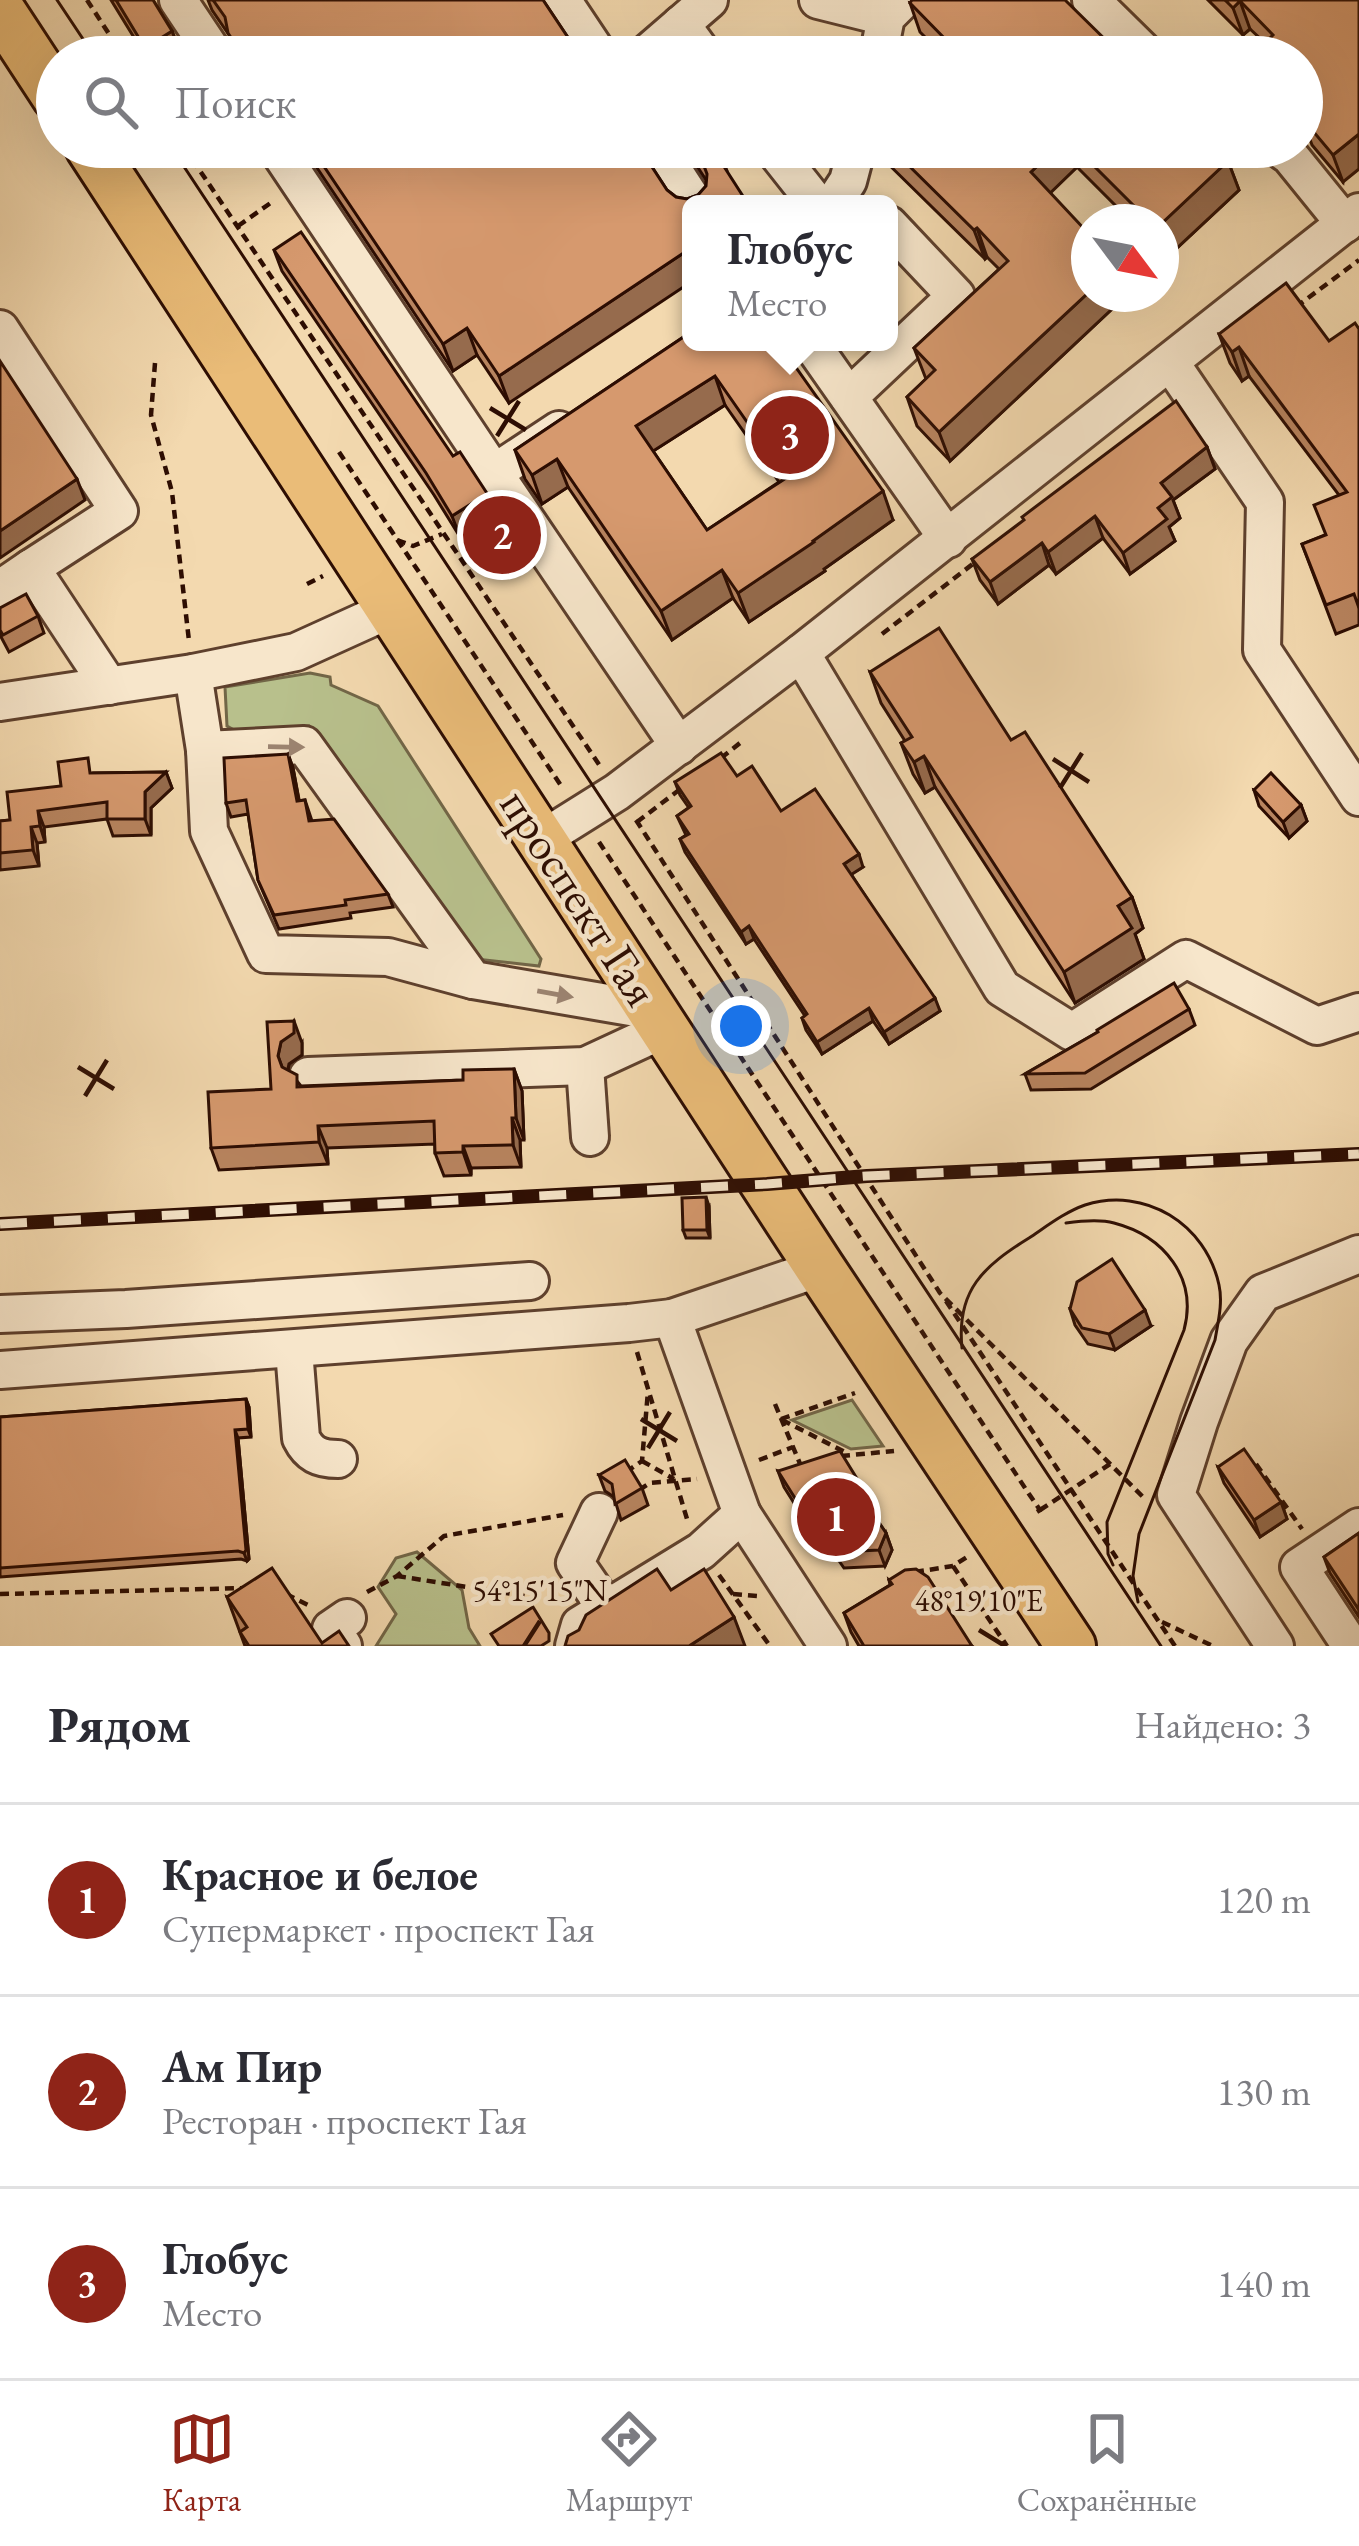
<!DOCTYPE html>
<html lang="ru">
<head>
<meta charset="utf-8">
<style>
  :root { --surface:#fff; --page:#f7f7f7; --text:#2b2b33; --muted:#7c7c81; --line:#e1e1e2; --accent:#8f2418 }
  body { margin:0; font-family:"EB Garamond",serif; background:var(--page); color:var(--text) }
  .compass { position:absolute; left:1071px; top:204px; width:108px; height:108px; border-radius:50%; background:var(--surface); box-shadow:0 12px 48px #0002; rotate:122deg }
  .you { position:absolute; left:741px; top:1026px; width:42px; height:42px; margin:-30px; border:9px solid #fff; border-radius:50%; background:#1a73e8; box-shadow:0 0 0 18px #1a73e833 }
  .badge { display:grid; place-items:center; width:78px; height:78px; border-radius:50%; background:var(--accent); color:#fff; font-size:39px; font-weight:700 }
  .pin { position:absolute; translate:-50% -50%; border:6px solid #fff; box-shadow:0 3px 12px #0006 }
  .popup { position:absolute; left:682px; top:195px; width:216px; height:156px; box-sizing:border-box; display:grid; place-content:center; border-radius:18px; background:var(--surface); filter:drop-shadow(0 3px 9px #0005); font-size:39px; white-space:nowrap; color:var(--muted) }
  .popup b { font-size:45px; color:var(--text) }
  .popup::after { content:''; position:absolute; left:50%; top:100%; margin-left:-24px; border:24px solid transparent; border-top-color:var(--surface) }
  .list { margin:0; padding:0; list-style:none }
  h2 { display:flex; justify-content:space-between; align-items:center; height:156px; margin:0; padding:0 48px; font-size:51px }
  h2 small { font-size:39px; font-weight:400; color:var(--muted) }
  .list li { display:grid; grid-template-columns:78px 1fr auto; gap:36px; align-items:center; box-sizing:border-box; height:192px; padding:0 48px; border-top:3px solid var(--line) }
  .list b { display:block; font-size:45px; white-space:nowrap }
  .list p { margin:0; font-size:39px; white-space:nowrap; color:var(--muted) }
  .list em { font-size:39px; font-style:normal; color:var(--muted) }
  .icon { flex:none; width:66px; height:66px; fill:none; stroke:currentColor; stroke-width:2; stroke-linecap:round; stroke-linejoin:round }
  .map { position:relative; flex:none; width:1359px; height:1646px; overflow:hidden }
  .search { position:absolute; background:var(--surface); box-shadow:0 12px 48px #0002; left:36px; right:36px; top:36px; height:132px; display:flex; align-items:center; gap:30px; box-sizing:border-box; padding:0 42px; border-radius:66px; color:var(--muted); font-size:45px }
  .sheet { height:732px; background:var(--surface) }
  nav { display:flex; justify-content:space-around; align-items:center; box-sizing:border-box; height:168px; border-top:3px solid var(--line); background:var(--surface); font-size:33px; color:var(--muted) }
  nav a { display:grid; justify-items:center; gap:6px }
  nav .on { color:var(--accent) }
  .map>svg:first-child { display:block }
  .green { fill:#b8c08c; stroke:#726647; stroke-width:3 }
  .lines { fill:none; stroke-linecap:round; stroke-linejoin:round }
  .minor-casing { stroke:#5e402d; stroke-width:42 }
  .major-casing { stroke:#2d0d02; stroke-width:54 }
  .path { stroke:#2d0d02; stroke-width:4.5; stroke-dasharray:9 6; stroke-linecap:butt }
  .minor { stroke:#f7e6cb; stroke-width:36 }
  .major { stroke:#eabc78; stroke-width:48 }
  .tram { stroke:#2d0d02; stroke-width:3 }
  .rail-casing { stroke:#2d0d02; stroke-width:14 }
  .rail { stroke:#f7e6cb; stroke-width:9; stroke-dasharray:27; stroke-linecap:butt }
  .wall { fill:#b8845f; stroke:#2d0d02; stroke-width:3; fill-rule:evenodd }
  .shaded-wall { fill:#966b4d; stroke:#2d0d02; stroke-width:3 }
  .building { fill:#d6996e; stroke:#2d0d02; stroke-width:3; fill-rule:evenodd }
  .oneway { fill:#9c8471 }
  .ticks { fill:none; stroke:#2d0d02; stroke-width:4.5 }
  .labels { text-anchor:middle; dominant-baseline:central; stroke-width:9; stroke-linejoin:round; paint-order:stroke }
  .street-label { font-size:48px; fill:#2d0d02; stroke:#f7e6cb }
  .ticks-label { font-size:30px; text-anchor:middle; fill:#2d0d02; stroke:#f7e6cb; stroke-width:9; stroke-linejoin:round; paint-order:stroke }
</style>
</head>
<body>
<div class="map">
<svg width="1359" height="1646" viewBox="0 0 1359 1646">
  <rect width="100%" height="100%" fill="#f3d9af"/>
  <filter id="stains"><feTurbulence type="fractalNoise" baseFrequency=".00167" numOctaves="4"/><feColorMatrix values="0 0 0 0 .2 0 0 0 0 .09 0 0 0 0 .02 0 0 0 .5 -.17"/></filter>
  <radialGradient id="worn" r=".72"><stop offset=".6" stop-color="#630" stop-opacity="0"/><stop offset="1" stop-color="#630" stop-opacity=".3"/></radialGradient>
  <!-- green -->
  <g class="green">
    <polygon points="310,673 330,677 331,685 378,706 541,959 539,966 476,959 309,726 236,731 227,726 225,687"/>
    <polygon points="852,1400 883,1446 851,1449 792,1420"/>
    <polygon points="417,1552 462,1590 469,1628 480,1646 376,1646 396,1614 378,1587 396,1558"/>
  </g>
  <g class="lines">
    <!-- minor casing -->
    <g class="minor-casing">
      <g id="minor">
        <polyline points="178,0 216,57"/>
        <polyline points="562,0 600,57"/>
        <polyline points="818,0 886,17"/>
        <polyline points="1091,0 1149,57"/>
        <polyline points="681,24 705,57"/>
        <polyline points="643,57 709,0"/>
        <polyline points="878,57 886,17 901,2"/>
        <polyline points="276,147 494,473"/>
        <polyline points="658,147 695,204"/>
        <polyline points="772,147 817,204"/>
        <polyline points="1277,147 1290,156 1345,224"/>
        <polyline points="833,204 848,181 857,147"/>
        <polyline points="0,329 119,511 31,568 109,686"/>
        <polyline points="810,342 948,539"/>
        <polyline points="1170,362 1265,502 1262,650 1359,797"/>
        <polyline points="849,397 956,296 889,225"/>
        <polyline points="559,430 494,473 679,746"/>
        <polyline points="0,589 31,568"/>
        <polyline points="801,653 1002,988 1072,1032 1186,959 1317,1026 1359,1012"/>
        <polyline points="193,673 205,750 304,745 473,980 654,1011"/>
        <polyline points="0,702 193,673 296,652 393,608"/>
        <polyline points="205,750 209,831 266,954 388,957 473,980"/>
        <polyline points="542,839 617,792 801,653 1359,212"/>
        <polyline points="585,1066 590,1137"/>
        <polyline points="308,1076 585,1066 665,1029"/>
        <polyline points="0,1314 126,1309 530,1281"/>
        <path d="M294,1350L301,1438C309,1454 319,1459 338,1459"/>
        <polyline points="0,1370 629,1323 672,1318 820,1268"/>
        <polyline points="599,1512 575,1563 606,1608"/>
        <polyline points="742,1514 828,1646"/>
        <polyline points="343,1646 331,1629 347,1618"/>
        <polyline points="574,1646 580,1625 701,1551 742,1514 672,1318"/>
        <polyline points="1275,1646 1176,1495 1199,1422 1229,1341 1263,1293 1359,1254"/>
        <polyline points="1351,1646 1299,1567 1359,1527"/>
      </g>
    </g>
    <!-- major casing -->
    <g class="major-casing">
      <g id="major">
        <polyline points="0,10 57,97"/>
        <polyline points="90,147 820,1268 1071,1646"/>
      </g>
    </g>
    <!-- path -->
    <g class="path">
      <polyline points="87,0 124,57"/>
      <polyline points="184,147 600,766"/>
      <polyline points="238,226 272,202"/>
      <polyline points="1296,307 1359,260"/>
      <polyline points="155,363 151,415 172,492 189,641"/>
      <polyline points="339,452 562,787"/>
      <polyline points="397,540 413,546 442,534"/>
      <polyline points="307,584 323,576"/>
      <polyline points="882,634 978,560"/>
      <polyline points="721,758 740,743"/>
      <polyline points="636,820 940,1293 1145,1499"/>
      <polyline points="637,822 683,787"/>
      <polyline points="599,842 1029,1494 1040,1510 1032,1515"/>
      <polyline points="946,1301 1175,1646"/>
      <polyline points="637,1352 687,1519"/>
      <polyline points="775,1404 801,1466"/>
      <polyline points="781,1419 855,1393"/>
      <polyline points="782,1420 847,1453"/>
      <polyline points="841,1456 894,1451"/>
      <polyline points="759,1460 793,1447"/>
      <polyline points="642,1461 674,1479"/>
      <polyline points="1256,1464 1302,1529"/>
      <polyline points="626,1472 642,1461 648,1391"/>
      <polyline points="639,1490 650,1483 697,1479"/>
      <polyline points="1040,1510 1110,1464"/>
      <polyline points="953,1566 1007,1646"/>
      <polyline points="915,1572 953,1566 967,1557"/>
      <polyline points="719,1575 770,1646"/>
      <polyline points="397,1576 557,1601"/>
      <polyline points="367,1592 397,1576 444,1536 563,1515"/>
      <polyline points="0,1594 246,1588"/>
      <polyline points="286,1594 308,1605"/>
      <polyline points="733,1594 757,1596"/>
      <polyline points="1162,1622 1213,1646"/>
    </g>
    <!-- minor -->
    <use href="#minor" class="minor"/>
    <!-- major -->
    <use href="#major" class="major"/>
    <!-- tram -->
    <g class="tram">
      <polyline points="57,0 95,57"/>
      <polyline points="171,147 1161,1646"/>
      <path d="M1066,1223C1081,1221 1099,1219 1114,1223C1164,1236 1198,1278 1184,1330L1107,1522L1108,1554L1113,1565"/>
      <path d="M962,1348C956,1290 984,1266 1029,1238C1047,1226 1065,1212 1085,1205C1145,1186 1206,1224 1219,1285C1223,1303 1218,1322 1215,1340L1139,1534L1133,1576L1138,1602"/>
    </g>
    <!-- rail casing -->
    <g class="rail-casing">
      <polyline id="rail" points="0,1224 767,1184 867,1176 1359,1154"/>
    </g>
    <!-- rail -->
    <use href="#rail" class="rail"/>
  </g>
  <!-- wall -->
  <g class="wall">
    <polygon points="111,0 153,0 172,31 180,52 172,57 146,57"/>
    <polygon points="208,0 543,0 571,42 586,57 236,57 229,35 212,10"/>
    <polygon points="1208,0 1359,0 1343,182 1312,145 1302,118 1312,109 1302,97 1302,57 1267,52 1265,43 1250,29 1243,35"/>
    <polygon points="910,3 1123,57 941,53 920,32"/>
    <polygon points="303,147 639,147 667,190 676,197 687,199 698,195 706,186 706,180 693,160 689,147 718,147 727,171 509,403 477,355 453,371"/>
    <polygon points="876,147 1214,147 1228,161 1239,190 1161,263 1161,222 1125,215 1077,167 1050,192 1089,294 1128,294 950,461 917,426 907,397 926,379 914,348 999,269 987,257 985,259 879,155"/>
    <polygon points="274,250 496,507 504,528 491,537 482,523 460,537 434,495 282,271"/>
    <polygon points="1359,329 1359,625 1336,634 1302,544 1325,535 1339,495 1249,376 1242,381 1230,363 1219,334 1329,341"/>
    <path d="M691,332L893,520L824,569L825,571L749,622L733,598L672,640L568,487L542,504L525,479L515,450ZM725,405L779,482L707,530L653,451Z"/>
    <polygon points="1207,447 1215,469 1173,500 1180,518 1169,527 1175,541 1130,574 1103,538 1056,574 1049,565 998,604 980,580 972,559"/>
    <polygon points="0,608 38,616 44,633 9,652 0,635"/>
    <polygon points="870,672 1011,740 1132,897 1143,928 1135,934 1144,959 1075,1003 935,787 925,793 913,774 901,743 905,741 881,703"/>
    <polygon points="288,754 293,768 299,801 305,800 312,821 388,894 393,907 350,913 351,918 279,929 258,880 248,814 231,817 226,803"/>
    <polygon points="166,772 172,788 151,808 151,835 113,836 107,819 44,827 45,842 37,843 39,866 0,870 0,821 10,820 61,786 93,773"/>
    <polygon points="737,776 781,811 863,867 851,874 940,1011 889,1044 873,1021 822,1054 806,1030 802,1018 805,1016 754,939 746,944 685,852 680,839 686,835 677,816 689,808 680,795 675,782"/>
    <polygon points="1254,790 1301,805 1307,821 1289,838 1259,806"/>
    <polygon points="1189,1009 1195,1025 1091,1089 1031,1090 1025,1074 1098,1032"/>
    <polygon points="302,1043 302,1055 289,1064 288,1070 301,1086 463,1080 514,1069 522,1091 524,1140 520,1140 521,1167 471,1168 471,1175 444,1176 435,1153 435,1144 327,1148 328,1164 219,1170 211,1148 271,1089"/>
    <polygon points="709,1206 710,1238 686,1238 683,1230"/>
    <polygon points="1070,1309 1151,1326 1115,1350 1088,1344 1075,1325"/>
    <polygon points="246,1399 249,1407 251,1437 238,1438 249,1559 247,1561 241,1559 0,1577 0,1417"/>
    <polygon points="1218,1467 1281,1502 1287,1519 1260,1537 1224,1483"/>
    <polygon points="778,1471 870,1506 869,1509 886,1533 892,1550 885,1566 844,1568 821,1535 816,1538 784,1487"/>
    <polygon points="599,1475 642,1488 648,1505 621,1520 614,1497 605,1491"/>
    <polygon points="1359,1533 1359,1617 1330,1573 1324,1557"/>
    <polygon points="889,1580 972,1646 859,1646 851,1632 844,1613 890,1585"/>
    <polygon points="227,1597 322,1643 349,1646 245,1646"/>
  </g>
  <!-- shaded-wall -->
  <g class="shaded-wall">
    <polygon points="1240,1 1250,29 1243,35 1233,8"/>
    <polygon points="172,31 180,52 172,57 149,57 145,48"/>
    <polygon points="1359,134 1359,169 1343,182 1333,155"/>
    <polygon points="1057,147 1069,147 1077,167 1042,201 1031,172"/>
    <polygon points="1228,161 1239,190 1161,263 1161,224"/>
    <polygon points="977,228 987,257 985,259 974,230"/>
    <polygon points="691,248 691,282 509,403 499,376"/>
    <polygon points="1089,292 1089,294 1128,294 950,461 939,432"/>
    <polygon points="467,328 477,355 453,371 443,344"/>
    <polygon points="1239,347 1249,376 1242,381 1232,352"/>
    <polygon points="715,376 725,405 647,455 636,426"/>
    <polygon points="1207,447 1215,469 1173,500 1180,518 1169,527 1175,541 1130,574 1123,553 1158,508 1161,483"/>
    <polygon points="557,459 568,487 542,504 532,475"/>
    <polygon points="77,479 85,500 0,558 0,531"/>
    <polygon points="883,491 893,520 824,569 825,571 749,622 738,593"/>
    <polygon points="474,502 482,523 460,537 452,516"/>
    <polygon points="496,507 504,528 491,537 483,515"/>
    <polygon points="1095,516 1103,538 1056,574 1048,552"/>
    <polygon points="1042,543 1049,565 998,604 990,582"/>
    <polygon points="722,570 733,598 672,640 661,611"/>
    <polygon points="288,754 293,768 302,815 297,801"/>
    <polygon points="924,756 935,787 925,793 914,762"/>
    <polygon points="166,772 172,788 151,808 151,835 145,819 145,792"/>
    <polygon points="1301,805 1307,821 1289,838 1283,822"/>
    <polygon points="38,811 44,827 45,842 40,826"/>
    <polygon points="31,827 37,843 39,866 33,850"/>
    <polygon points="859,854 863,867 849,876 844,864"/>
    <polygon points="1132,897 1143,928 1135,934 1144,959 1075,1003 1064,972 1118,906"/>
    <polygon points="749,926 754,939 746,944 741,932"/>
    <polygon points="935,998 940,1011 889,1044 884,1032"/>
    <polygon points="869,1008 873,1021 822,1054 817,1042"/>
    <polygon points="294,1021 302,1043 302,1055 289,1064 286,1078 278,1056 281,1042"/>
    <polygon points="514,1069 522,1091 524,1140 516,1118"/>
    <polygon points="512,1118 520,1140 521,1167 513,1145"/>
    <polygon points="318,1126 327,1148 328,1164 319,1142"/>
    <polygon points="463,1146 471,1168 471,1175 463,1152"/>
    <polygon points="706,1197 709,1206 710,1238 707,1230"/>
    <polygon points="1145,1310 1151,1326 1115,1350 1109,1334"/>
    <polygon points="246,1399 249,1407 251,1437 248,1429"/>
    <polygon points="235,1430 238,1438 249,1559 247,1561 244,1553"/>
    <polygon points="1281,1502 1287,1519 1260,1537 1254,1520"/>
    <polygon points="815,1518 821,1535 816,1538 810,1522"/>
    <polygon points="886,1533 892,1550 885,1566 879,1550"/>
    <polygon points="734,1617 745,1646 689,1646"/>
  </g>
  <!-- building -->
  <g class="building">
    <polygon points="116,0 153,0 172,31 145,48"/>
    <polygon points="213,0 543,0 571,42 582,50 586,57 244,57 228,33 225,17"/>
    <polygon points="912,0 1065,0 1123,57 937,57 950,44 910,3"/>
    <polygon points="1225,0 1359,0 1359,134 1333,155 1302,118 1320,103 1302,82 1302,57 1261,57 1269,49 1264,44 1273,35 1240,1 1233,8"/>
    <polygon points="814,47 823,49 830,57 794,57 799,50 801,52"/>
    <polygon points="311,147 639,147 667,190 676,197 687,199 698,195 706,186 707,174 704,166 692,147 718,147 719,148 714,151 748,204 691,204 691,248 499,376 467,328 443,344"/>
    <polygon points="890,147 1057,147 1031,172 1089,234 1089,292 939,432 907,397 935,370 914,348 1008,261 977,228 974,230"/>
    <polygon points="1075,147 1214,147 1228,161 1161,224 1161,222 1117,222 1134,206"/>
    <polygon points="301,232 453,456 460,452 496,507 483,515 474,502 452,516 426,473 274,250"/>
    <polygon points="1286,283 1329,341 1355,323 1359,329 1359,608 1354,594 1326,605 1302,544 1326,535 1314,505 1347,492 1239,347 1232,352 1219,334"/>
    <path d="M691,332V342H778L883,491L813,541L814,542L738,593L722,570L661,611L557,459L532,475L515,450ZM715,376L786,478L707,530L636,426Z"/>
    <polygon points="0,361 77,479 0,531"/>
    <polygon points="1176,401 1207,447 1161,483 1172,497 1158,508 1167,519 1123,553 1095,516 1048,552 1042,543 990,582 972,559 1024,520 1022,517"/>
    <polygon points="26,594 38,616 3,635 0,630 0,608"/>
    <polygon points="939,628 1011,740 1025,732 1132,897 1118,906 1132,928 1064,972 924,756 914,762 901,743 912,737 870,672"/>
    <polygon points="721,753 737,776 752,766 781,811 815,789 859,854 844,864 935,998 884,1032 869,1008 817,1042 802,1018 807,1014 749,926 741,932 680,839 689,834 677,816 691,806 675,782"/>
    <polygon points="288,754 297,801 305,800 309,821 334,819 388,894 345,900 346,905 274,915 258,880 246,800 226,803 224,758"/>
    <polygon points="88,758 90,773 166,772 145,792 145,819 107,819 107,802 38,811 40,826 31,827 33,850 0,853 0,821 10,820 7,792 61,786 58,762"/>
    <polygon points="1271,773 1301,805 1283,822 1254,790"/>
    <polygon points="1174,983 1189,1009 1085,1073 1025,1074 1098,1032 1097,1030"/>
    <polygon points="294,1021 294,1033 281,1042 278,1056 282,1067 297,1075 297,1087 463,1080 463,1070 514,1069 516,1118 512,1118 513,1145 463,1146 463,1152 435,1153 434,1121 318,1126 319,1142 211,1148 208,1092 271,1089 267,1022"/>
    <polygon points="706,1197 707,1230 683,1230 682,1198"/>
    <polygon points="1112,1259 1145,1310 1109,1334 1082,1328 1070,1309 1077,1282"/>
    <polygon points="246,1399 248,1429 235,1430 246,1550 244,1553 238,1551 0,1568 0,1417"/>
    <polygon points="1244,1449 1281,1502 1254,1520 1218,1467"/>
    <polygon points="840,1451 864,1490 862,1497 886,1533 879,1550 838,1552 815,1518 810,1522 778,1471"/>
    <polygon points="625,1460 642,1488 615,1504 612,1484 599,1475"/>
    <polygon points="1359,1533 1359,1610 1324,1557"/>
    <polygon points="272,1568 322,1643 339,1631 349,1646 249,1646 240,1632 247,1627 227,1597"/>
    <polygon points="657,1569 671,1590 704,1569 734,1617 689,1646 565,1646 568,1636 579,1630 586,1615"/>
    <polygon points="916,1569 928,1577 972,1646 864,1646 844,1613 892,1584 889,1580 905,1570"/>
    <polygon points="533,1607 549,1633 549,1641 541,1646 499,1646 491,1634"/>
  </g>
  <!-- one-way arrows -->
  <defs><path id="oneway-solid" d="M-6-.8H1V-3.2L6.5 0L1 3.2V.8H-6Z" transform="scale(3)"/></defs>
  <g class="oneway">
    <use href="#oneway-solid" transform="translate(286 747) rotate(1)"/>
    <use href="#oneway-solid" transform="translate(555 994) rotate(10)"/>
  </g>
  <!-- ticks -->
  <path class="ticks" d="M490,408L526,430M497,436L519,401M1053,759L1089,782M1060,788L1082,753M78,1067L114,1089M85,1096L107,1060M641,1419L677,1441M648,1448L670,1412M979,1630L1005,1646M524,1646L540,1621"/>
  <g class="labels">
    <!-- street labels -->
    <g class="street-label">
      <text transform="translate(580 897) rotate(57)">проспект Гая</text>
    </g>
  </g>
  <g class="ticks-label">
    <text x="540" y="1601">54°15'15"N</text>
    <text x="979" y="1611">48°19'10"E</text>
  </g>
  <rect width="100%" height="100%" filter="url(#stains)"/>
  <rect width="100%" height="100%" fill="url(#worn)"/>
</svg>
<svg class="compass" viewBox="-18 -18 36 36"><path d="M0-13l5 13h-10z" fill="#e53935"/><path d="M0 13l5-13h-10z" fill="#7c7c81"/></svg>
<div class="you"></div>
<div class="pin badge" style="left:836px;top:1517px">1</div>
<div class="pin badge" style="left:502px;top:535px">2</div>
<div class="pin badge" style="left:790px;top:435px">3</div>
<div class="popup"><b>Глобус</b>Место</div>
<div class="search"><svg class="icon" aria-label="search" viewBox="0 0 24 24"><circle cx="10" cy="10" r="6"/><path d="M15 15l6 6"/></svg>Поиск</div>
</div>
<section class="sheet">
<h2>Рядом<small>Найдено: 3</small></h2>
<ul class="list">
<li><span class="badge">1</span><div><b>Красное и белое</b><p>Супермаркет · проспект Гая</p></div><em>120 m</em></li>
<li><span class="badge">2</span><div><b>Ам Пир</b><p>Ресторан · проспект Гая</p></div><em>130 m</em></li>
<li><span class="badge">3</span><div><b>Глобус</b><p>Место</p></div><em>140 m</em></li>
</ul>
</section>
<nav>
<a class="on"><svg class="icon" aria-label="map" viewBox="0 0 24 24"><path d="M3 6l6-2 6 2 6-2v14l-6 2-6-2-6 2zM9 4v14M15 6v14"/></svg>Карта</a>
<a><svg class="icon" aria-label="directions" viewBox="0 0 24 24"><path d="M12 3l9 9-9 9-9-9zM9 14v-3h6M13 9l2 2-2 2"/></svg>Маршрут</a>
<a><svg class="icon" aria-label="saved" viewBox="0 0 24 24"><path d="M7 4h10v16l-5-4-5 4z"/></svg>Сохранённые</a>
</nav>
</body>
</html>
